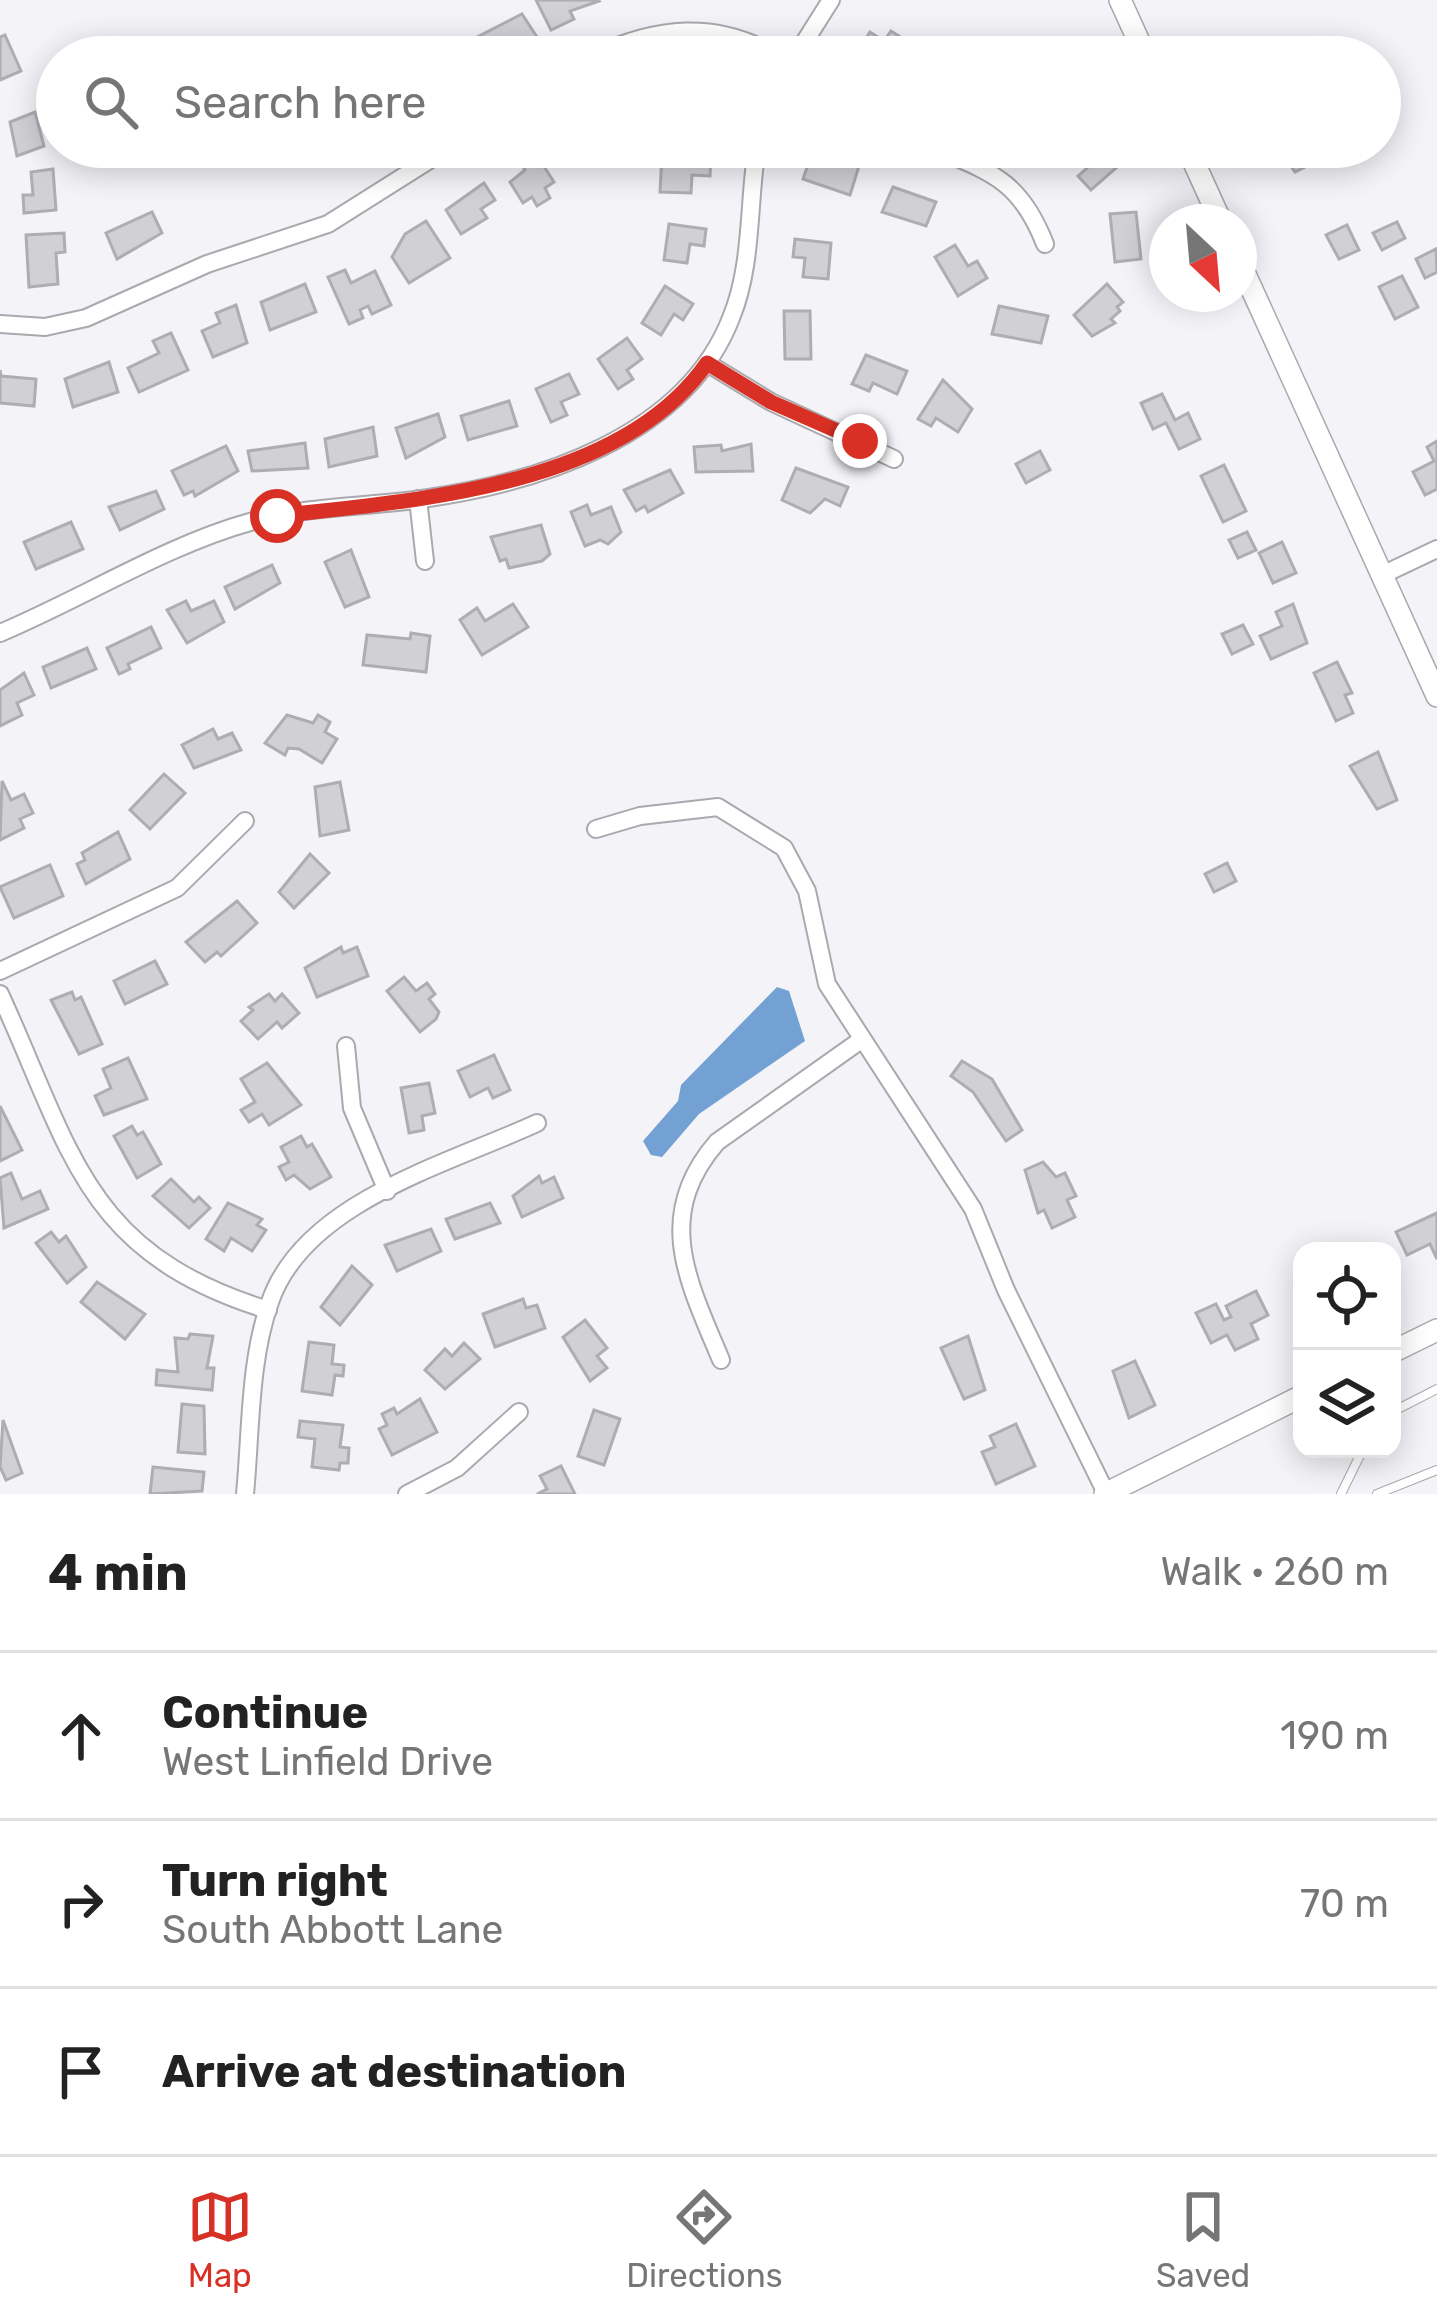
<!DOCTYPE html>
<html lang="en">
<head>
<meta charset="utf-8">
<style>
  :root { --surface:#fff; --page:#f6f6f6; --text:#222; --muted:#767676; --line:#e0e0e0; --accent:#d93025 }
  body { margin:0; font-family:Rubik,sans-serif; background:var(--page); color:var(--text) }
  .controls { position:absolute; right:36px; bottom:36px; display:grid; overflow:hidden; border-radius:24px; box-shadow:0 6px 30px #0003 }
  .controls button { width:108px; height:108px; display:grid; place-items:center; padding:0; border:0; border-bottom:3px solid var(--line); background:var(--surface); color:var(--text); font:60px sans-serif }
  .compass { position:absolute; left:1149px; top:204px; width:108px; height:108px; border-radius:50%; background:var(--surface); box-shadow:0 6px 30px #0003; rotate:154deg }
  .stop { position:absolute; width:36px; height:36px; margin:-27px; border:9px solid #d93025; border-radius:50%; background:#fff }
  .stop.end { background:#d93025; border-color:#fff; box-shadow:0 3px 12px #0008 }
  .list { margin:0; padding:0; list-style:none }
  h2 { display:flex; justify-content:space-between; align-items:center; height:156px; margin:0; padding:0 48px; font-size:51px }
  h2 small { font-size:39px; font-weight:400; color:var(--muted) }
  .list li { display:grid; grid-template-columns:78px 1fr auto; gap:36px; align-items:center; box-sizing:border-box; height:168px; padding:0 48px; border-top:3px solid var(--line) }
  .list b { display:block; font-size:45px; white-space:nowrap }
  .list p { margin:0; font-size:39px; white-space:nowrap; color:var(--muted) }
  .list em { font-size:39px; font-style:normal; color:var(--muted) }
  .icon { flex:none; width:66px; height:66px; fill:none; stroke:currentColor; stroke-width:2; stroke-linecap:round; stroke-linejoin:round }
  .map { position:relative; flex:none; width:1437px; height:1494px; overflow:hidden }
  .search { position:absolute; background:var(--surface); box-shadow:0 6px 30px #0003; left:36px; right:36px; top:36px; height:132px; display:flex; align-items:center; gap:30px; box-sizing:border-box; padding:0 42px; border-radius:66px; color:var(--muted); font-size:45px }
  .sheet { height:660px; background:var(--surface) }
  nav { display:flex; justify-content:space-around; align-items:center; box-sizing:border-box; height:168px; border-top:3px solid var(--line); background:var(--surface); font-size:33px; color:var(--muted) }
  nav a { display:grid; justify-items:center; gap:6px }
  nav .on { color:var(--accent) }
  .map>svg:first-child { display:block }
  .water { fill:#74a1d3 }
  .building { fill:#d1d0d5; stroke:#aeadb2; stroke-width:3 }
  .lines { fill:none; stroke-linecap:round; stroke-linejoin:round }
  .service-casing { stroke:#a9a9ae; stroke-width:10 }
  .minor-casing { stroke:#a9a9ae; stroke-width:20 }
  .tertiary-casing { stroke:#a9a9ae; stroke-width:24 }
  .service { stroke:#fff; stroke-width:8 }
  .minor { stroke:#fff; stroke-width:16 }
  .tertiary { stroke:#fff; stroke-width:21 }
  .route { stroke:#d93025; stroke-width:15 }
</style>
</head>
<body>
<div class="map">
<svg width="1437" height="1494" viewBox="0 0 1437 1494">
  <rect width="100%" height="100%" fill="#f3f3f8"/>
  <!-- water -->
  <polygon class="water" points="777,987 789,991 805,1041 699,1114 662,1157 651,1155 643,1141 678,1101 681,1085"/>
  <!-- building -->
  <g class="building">
    <polygon points="536,0 598,0 599,1 570,11 574,19 551,30"/>
    <polygon points="522,14 537,37 489,57 477,37"/>
    <polygon points="891,31 905,40 900,48 911,57 856,54 870,32 884,41"/>
    <polygon points="5,35 21,71 0,80 0,37"/>
    <polygon points="35,112 44,146 17,156 10,122"/>
    <polygon points="814,147 836,149 833,157 859,166 850,195 803,179"/>
    <polygon points="1115,147 1124,161 1091,190 1078,176 1095,161 1089,161 1081,147"/>
    <polygon points="1278,147 1311,147 1317,161 1295,172"/>
    <polygon points="534,151 554,182 545,188 550,198 537,206 532,197 523,203 510,182 525,170 519,161"/>
    <polygon points="662,154 711,156 710,176 692,175 691,193 660,192"/>
    <polygon points="53,169 56,210 24,213 23,195 33,195 31,172"/>
    <polygon points="484,183 495,200 481,209 487,218 461,234 446,210"/>
    <polygon points="893,187 936,202 926,226 882,212"/>
    <polygon points="152,212 162,233 117,259 106,233"/>
    <polygon points="1136,212 1141,259 1115,262 1110,214"/>
    <polygon points="426,221 450,258 409,283 392,257 405,234"/>
    <polygon points="1397,222 1405,238 1382,250 1373,233"/>
    <polygon points="669,224 706,229 704,246 690,244 687,263 664,260"/>
    <polygon points="1347,225 1359,250 1339,259 1326,235"/>
    <polygon points="64,233 65,252 56,253 58,284 29,287 26,235"/>
    <polygon points="795,239 831,243 828,279 803,277 805,258 793,257"/>
    <polygon points="955,245 968,266 977,261 987,278 958,296 935,257"/>
    <polygon points="1436,249 1437,272 1425,278 1416,259"/>
    <polygon points="345,270 351,283 375,271 391,305 372,314 368,306 360,310 363,318 349,324 328,277"/>
    <polygon points="1402,276 1418,307 1395,319 1379,287"/>
    <polygon points="305,284 316,312 270,330 261,302"/>
    <polygon points="1107,284 1123,302 1117,307 1120,311 1111,319 1115,323 1092,336 1074,315"/>
    <polygon points="665,286 693,304 683,320 674,314 661,335 642,323"/>
    <polygon points="236,305 247,343 213,357 202,331 220,323 216,313"/>
    <polygon points="999,306 1048,316 1041,343 992,334"/>
    <polygon points="784,311 810,311 811,359 785,359"/>
    <polygon points="171,333 188,370 139,392 128,368 159,353 153,341"/>
    <polygon points="627,338 642,359 627,370 633,379 618,389 598,359"/>
    <polygon points="866,355 907,371 897,394 873,383 869,391 852,384"/>
    <polygon points="109,362 118,392 73,407 65,379"/>
    <polygon points="0,370 1,376 36,379 34,406 0,403"/>
    <polygon points="569,374 579,394 561,402 567,415 551,422 536,389"/>
    <polygon points="943,380 972,409 958,432 936,418 931,426 918,419"/>
    <polygon points="1162,394 1175,420 1188,413 1200,439 1179,449 1166,423 1153,429 1141,403"/>
    <polygon points="509,401 517,426 468,440 461,416"/>
    <polygon points="438,414 445,437 406,458 396,428"/>
    <polygon points="373,427 377,456 329,467 325,439"/>
    <polygon points="1437,441 1437,489 1425,495 1413,472 1434,461 1427,447"/>
    <polygon points="305,443 308,468 252,471 248,451"/>
    <polygon points="751,444 753,471 696,472 694,447 721,445 722,451"/>
    <polygon points="226,446 238,471 195,496 193,491 184,495 172,471"/>
    <polygon points="1040,451 1050,470 1026,483 1016,464"/>
    <polygon points="1224,465 1246,511 1223,522 1201,476"/>
    <polygon points="796,468 848,487 840,506 825,499 810,513 782,500"/>
    <polygon points="670,470 683,493 648,512 645,506 636,511 624,490"/>
    <polygon points="156,491 164,509 120,530 109,507"/>
    <polygon points="587,505 591,515 611,507 621,532 608,544 600,540 585,546 571,512"/>
    <polygon points="71,522 83,549 36,569 24,542"/>
    <polygon points="541,525 550,554 542,561 509,568 506,559 500,561 491,537"/>
    <polygon points="1247,532 1256,550 1238,558 1229,540"/>
    <polygon points="1282,542 1296,573 1273,583 1259,553"/>
    <polygon points="351,550 369,597 345,607 325,562"/>
    <polygon points="272,565 280,583 235,609 225,587"/>
    <polygon points="186,601 191,611 214,601 224,622 187,643 167,610"/>
    <polygon points="513,604 528,627 482,655 460,620 477,608 485,621"/>
    <polygon points="1293,604 1307,643 1271,659 1260,636 1282,626 1276,612"/>
    <polygon points="1243,625 1253,644 1232,654 1222,634"/>
    <polygon points="151,627 161,648 128,664 130,669 119,674 107,648"/>
    <polygon points="411,633 430,636 426,672 363,665 367,635 410,639"/>
    <polygon points="87,648 96,669 51,688 43,667"/>
    <polygon points="1337,662 1352,693 1345,695 1353,713 1336,721 1314,673"/>
    <polygon points="24,673 34,695 17,703 22,715 0,726 0,690"/>
    <polygon points="287,715 313,723 318,715 330,722 325,732 337,739 322,763 299,749 288,748 285,755 265,743"/>
    <polygon points="213,729 218,739 232,733 241,750 194,768 182,745"/>
    <polygon points="1378,752 1397,800 1377,809 1350,766"/>
    <polygon points="164,774 185,793 150,829 130,810"/>
    <polygon points="2,781 11,800 24,794 33,813 20,819 24,828 0,840"/>
    <polygon points="340,782 349,830 320,836 315,787"/>
    <polygon points="118,832 130,859 86,884 77,864 85,860 82,853"/>
    <polygon points="310,854 329,873 294,908 279,892"/>
    <polygon points="1227,863 1236,881 1214,892 1205,874"/>
    <polygon points="50,865 63,896 14,918 0,887"/>
    <polygon points="237,901 257,923 221,956 217,952 205,962 186,942"/>
    <polygon points="341,947 343,953 357,947 368,976 317,997 305,968"/>
    <polygon points="155,961 167,984 125,1004 114,981"/>
    <polygon points="404,977 416,991 427,983 435,994 429,999 439,1012 436,1019 420,1032 387,991"/>
    <polygon points="72,992 75,1000 81,997 102,1044 79,1054 51,1000"/>
    <polygon points="269,994 275,1001 282,994 299,1013 282,1028 277,1022 258,1039 241,1021 253,1010 249,1007"/>
    <polygon points="494,1055 510,1090 493,1098 488,1088 470,1097 458,1071"/>
    <polygon points="128,1058 147,1099 104,1115 95,1096 111,1088 103,1069"/>
    <polygon points="962,1061 992,1079 1022,1130 1006,1141 973,1092 951,1076"/>
    <polygon points="267,1063 301,1105 269,1125 262,1114 249,1122 241,1110 255,1102 241,1079"/>
    <polygon points="429,1083 435,1113 422,1116 424,1130 409,1133 401,1088"/>
    <polygon points="0,1106 22,1150 0,1161"/>
    <polygon points="132,1126 137,1135 143,1132 161,1164 137,1178 114,1136"/>
    <polygon points="301,1136 307,1147 312,1144 331,1177 310,1189 294,1175 286,1180 279,1167 289,1162 281,1147"/>
    <polygon points="1043,1162 1056,1177 1065,1173 1076,1196 1067,1200 1075,1217 1052,1228 1044,1210 1038,1213 1025,1170"/>
    <polygon points="11,1173 22,1199 40,1191 48,1209 4,1228 0,1178"/>
    <polygon points="539,1176 542,1183 554,1177 563,1198 522,1217 513,1196"/>
    <polygon points="171,1179 194,1202 199,1197 210,1208 189,1228 153,1196"/>
    <polygon points="228,1203 262,1219 257,1225 266,1230 252,1251 231,1238 224,1251 206,1239"/>
    <polygon points="490,1203 500,1223 455,1239 446,1219"/>
    <polygon points="1437,1213 1437,1259 1430,1244 1407,1255 1396,1232"/>
    <polygon points="431,1229 441,1251 397,1271 385,1245"/>
    <polygon points="51,1232 59,1242 66,1236 86,1267 67,1283 36,1243"/>
    <polygon points="352,1266 372,1285 340,1325 321,1307"/>
    <polygon points="97,1282 145,1314 125,1339 81,1302"/>
    <polygon points="1256,1291 1268,1315 1251,1324 1258,1339 1235,1350 1227,1335 1211,1343 1196,1313 1216,1304 1224,1320 1231,1317 1226,1306"/>
    <polygon points="523,1299 526,1308 537,1305 545,1328 495,1347 483,1314"/>
    <polygon points="585,1320 607,1348 597,1356 607,1368 590,1381 563,1337"/>
    <polygon points="190,1334 213,1336 207,1368 214,1368 212,1390 156,1385 157,1370 178,1372 175,1338 188,1339"/>
    <polygon points="968,1336 985,1390 964,1399 941,1348"/>
    <polygon points="309,1342 334,1345 332,1364 344,1365 343,1376 335,1375 332,1395 302,1391"/>
    <polygon points="464,1343 480,1359 445,1389 425,1370 445,1349 452,1356"/>
    <polygon points="1135,1361 1155,1405 1129,1418 1113,1371"/>
    <polygon points="420,1399 437,1432 392,1455 379,1429 387,1425 382,1414 394,1408 397,1414"/>
    <polygon points="182,1404 204,1406 205,1454 178,1452"/>
    <polygon points="594,1410 620,1419 604,1465 578,1456"/>
    <polygon points="3,1420 22,1473 6,1480 0,1467"/>
    <polygon points="300,1421 343,1425 340,1447 349,1448 348,1463 340,1463 339,1470 312,1467 315,1439 298,1437"/>
    <polygon points="1016,1424 1035,1466 996,1484 982,1452 995,1447 990,1436"/>
    <polygon points="561,1466 575,1494 537,1494 547,1489 540,1476"/>
    <polygon points="153,1467 204,1472 202,1491 150,1494"/>
  </g>
  <g class="lines">
    <!-- service casing -->
    <g class="service-casing">
      <g id="service">
        <polyline points="1392,1412 1437,1389"/>
        <polyline points="1341,1494 1363,1449"/>
        <polyline points="1377,1494 1437,1470"/>
      </g>
    </g>
    <!-- minor casing -->
    <g class="minor-casing">
      <g id="minor">
        <path d="M592,57C655,27 716,19 778,57"/>
        <polyline points="795,57 831,0"/>
        <path d="M931,147C991,172 1020,180 1045,244"/>
        <polyline points="0,324 45,327 86,318 207,264 328,224 450,147"/>
        <polyline points="707,363 771,402 894,459"/>
        <polyline points="418,499 425,561"/>
        <polyline points="1382,575 1437,549"/>
        <path d="M0,633C81,599 167,545 250,522C305,506 366,507 422,499C537,483 685,437 731,318C753,265 748,203 757,147"/>
        <polyline points="596,829 640,816 718,807 784,848 807,891 827,984 973,1209 1006,1290 1106,1493"/>
        <polyline points="0,971 177,888 245,821"/>
        <path d="M0,994C73,1153 84,1253 268,1310"/>
        <polyline points="346,1046 352,1108 387,1191"/>
        <path d="M721,1360C688,1281 653,1216 717,1142L861,1040"/>
        <path d="M245,1494C251,1432 249,1361 270,1302C304,1202 448,1164 537,1123"/>
        <polyline points="407,1494 457,1468 519,1412"/>
      </g>
    </g>
    <!-- tertiary casing -->
    <g class="tertiary-casing">
      <g id="tertiary">
        <polyline points="1120,0 1146,57"/>
        <polyline points="1187,147 1221,222"/>
        <polyline points="1239,261 1437,696"/>
        <polyline points="1392,1352 1437,1330"/>
        <polyline points="1105,1494 1302,1396"/>
      </g>
    </g>
    <!-- service -->
    <use href="#service" class="service"/>
    <!-- minor -->
    <use href="#minor" class="minor"/>
    <!-- tertiary -->
    <use href="#tertiary" class="tertiary"/>
  </g>
  <g class="lines">
    <!-- route -->
    <path class="route" d="M277,516C414,500 620,488 707,363L771,402L860,441"/>
  </g>
</svg>
<div class="controls">
<button><svg class="icon" aria-label="locate" viewBox="0 0 24 24"><circle cx="12" cy="12" r="6"/><path d="M12 2v4M12 18v4M2 12h4M18 12h4"/></svg></button>
<button><svg class="icon" aria-label="layers" viewBox="0 0 24 24"><path d="M12 4l9 5-9 5-9-5zM3 14l9 5 9-5"/></svg></button>
</div>
<svg class="compass" viewBox="-18 -18 36 36"><path d="M0-13l5 13h-10z" fill="#e53935"/><path d="M0 13l5-13h-10z" fill="#767676"/></svg>
<div class="stop" style="left:277px;top:516px"></div>
<div class="stop end" style="left:860px;top:441px"></div>
<div class="search"><svg class="icon" aria-label="search" viewBox="0 0 24 24"><circle cx="10" cy="10" r="6"/><path d="M15 15l6 6"/></svg>Search here</div>
</div>
<section class="sheet">
<h2>4 min<small>Walk · 260 m</small></h2>
<ul class="list">
<li><svg class="icon" aria-label="ahead" viewBox="0 0 24 24"><path d="M12 20V5M6 11l6-6 6 6"/></svg><div><b>Continue</b><p>West Linfield Drive</p></div><em>190 m</em></li>
<li><svg class="icon" aria-label="right" viewBox="0 0 24 24"><path d="M7 20v-9h11M14 6l5 5-5 5"/></svg><div><b>Turn right</b><p>South Abbott Lane</p></div><em>70 m</em></li>
<li><svg class="icon" aria-label="arrive" viewBox="0 0 24 24"><path d="M6 21V4h12l-3 4 3 4H6"/></svg><div><b>Arrive at destination</b></div></li>
</ul>
</section>
<nav>
<a class="on"><svg class="icon" aria-label="map" viewBox="0 0 24 24"><path d="M3 6l6-2 6 2 6-2v14l-6 2-6-2-6 2zM9 4v14M15 6v14"/></svg>Map</a>
<a><svg class="icon" aria-label="directions" viewBox="0 0 24 24"><path d="M12 3l9 9-9 9-9-9zM9 14v-3h6M13 9l2 2-2 2"/></svg>Directions</a>
<a><svg class="icon" aria-label="saved" viewBox="0 0 24 24"><path d="M7 4h10v16l-5-4-5 4z"/></svg>Saved</a>
</nav>
</body>
</html>
